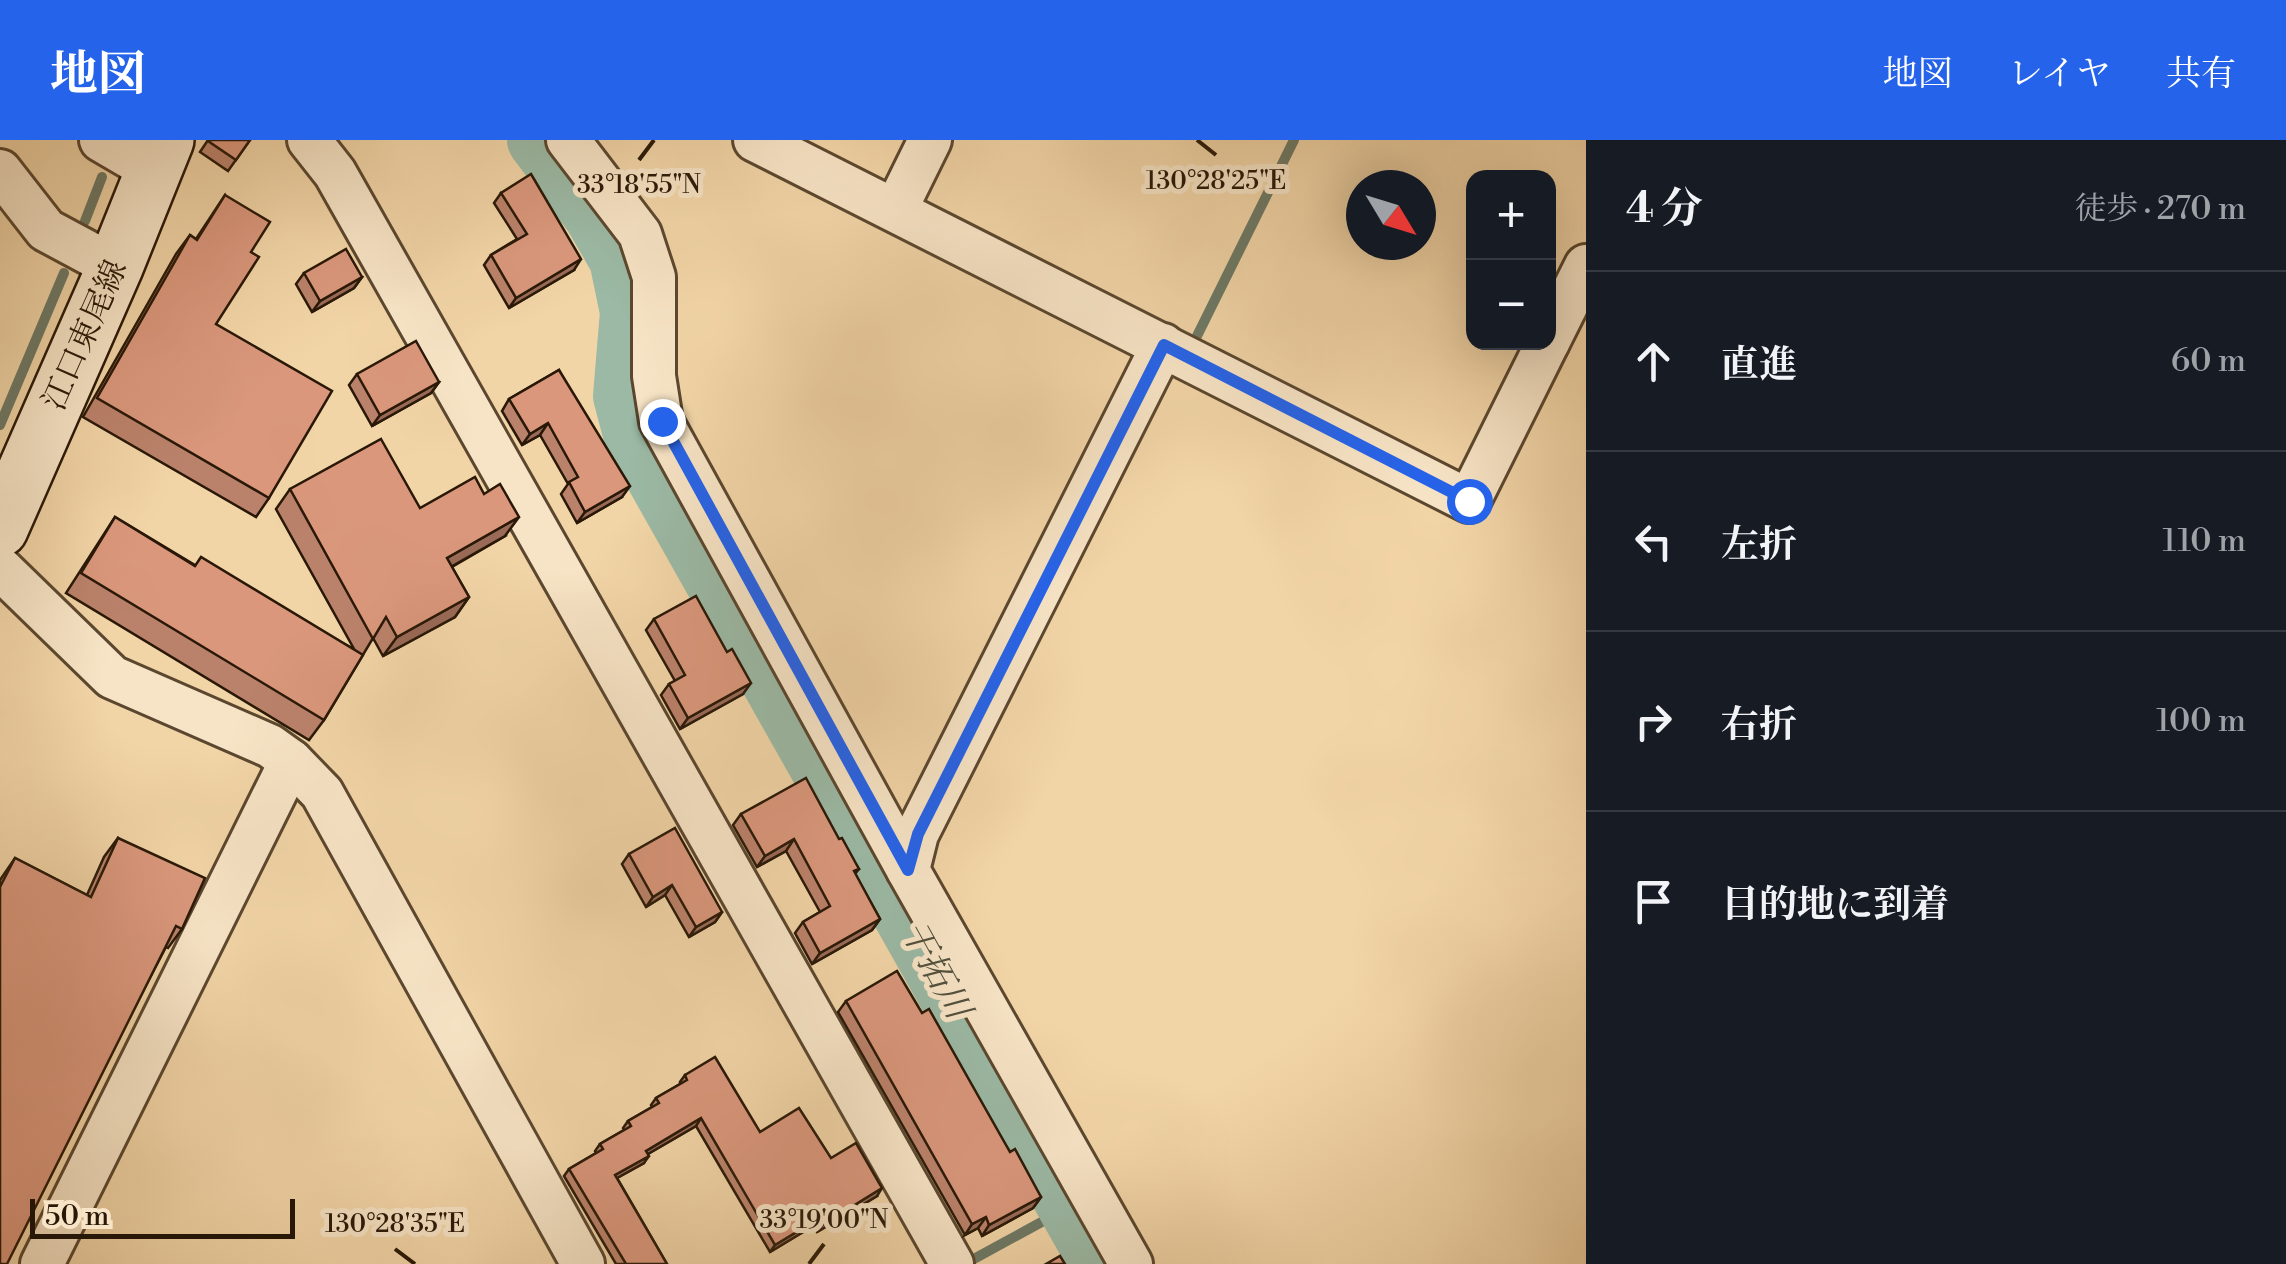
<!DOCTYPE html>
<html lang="ja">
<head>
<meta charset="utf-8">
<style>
  :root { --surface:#171b24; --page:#242831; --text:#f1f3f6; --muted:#9ea1a6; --line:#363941; --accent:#2563eb }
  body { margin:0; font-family:"Libre Bodoni","Noto Serif JP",serif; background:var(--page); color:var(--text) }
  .controls { position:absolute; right:30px; top:30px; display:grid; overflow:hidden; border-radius:20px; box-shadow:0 10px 40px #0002 }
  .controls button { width:90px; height:90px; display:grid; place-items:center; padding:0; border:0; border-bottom:2px solid var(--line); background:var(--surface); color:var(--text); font:50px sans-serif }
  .compass { position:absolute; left:1346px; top:30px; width:90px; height:90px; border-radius:50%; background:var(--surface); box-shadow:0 10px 40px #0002; rotate:128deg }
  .scale { position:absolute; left:30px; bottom:25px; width:265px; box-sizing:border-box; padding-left:10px; border:5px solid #291807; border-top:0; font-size:28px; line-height:35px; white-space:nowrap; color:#291807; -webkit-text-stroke:8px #f7e4c6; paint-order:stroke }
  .stop { position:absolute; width:30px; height:30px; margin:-22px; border:8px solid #2563eb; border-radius:50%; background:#fff }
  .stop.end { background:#2563eb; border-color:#fff; box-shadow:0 2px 10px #0008 }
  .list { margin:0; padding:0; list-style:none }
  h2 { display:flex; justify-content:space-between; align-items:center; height:130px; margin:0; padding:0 40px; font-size:42px }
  h2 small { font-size:32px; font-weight:400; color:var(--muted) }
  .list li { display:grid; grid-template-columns:65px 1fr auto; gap:30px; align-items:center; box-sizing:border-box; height:180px; padding:0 40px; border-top:2px solid var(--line) }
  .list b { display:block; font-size:38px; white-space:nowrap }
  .list em { font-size:32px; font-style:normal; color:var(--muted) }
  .icon { flex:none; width:55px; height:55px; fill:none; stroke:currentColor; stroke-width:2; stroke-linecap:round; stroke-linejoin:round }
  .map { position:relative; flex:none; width:1586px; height:1124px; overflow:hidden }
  header { display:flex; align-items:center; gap:60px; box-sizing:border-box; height:140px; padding:0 50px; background:var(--accent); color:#fff }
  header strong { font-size:48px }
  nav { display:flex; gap:55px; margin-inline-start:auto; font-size:35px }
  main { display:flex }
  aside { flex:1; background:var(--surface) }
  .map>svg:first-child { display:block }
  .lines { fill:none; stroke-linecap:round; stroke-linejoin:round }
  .stream { stroke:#6d7966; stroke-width:10 }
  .river { stroke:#9bb9a5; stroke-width:62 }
  .minor-casing { stroke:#5b472f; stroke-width:48 }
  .secondary-casing { stroke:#291807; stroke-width:60 }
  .minor { stroke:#f7e4c6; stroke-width:42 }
  .secondary { stroke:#f7e4c6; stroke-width:55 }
  .wall { fill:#bb826b; stroke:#291807; stroke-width:2.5 }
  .shaded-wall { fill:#996a57; stroke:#291807; stroke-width:2.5 }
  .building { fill:#da977c; stroke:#291807; stroke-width:2.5 }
  .route { stroke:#2563eb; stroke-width:12 }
  .ticks { fill:none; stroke:#291807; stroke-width:4 }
  .labels { text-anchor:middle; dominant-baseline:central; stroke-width:10; stroke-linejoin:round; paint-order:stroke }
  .street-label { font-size:32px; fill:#291807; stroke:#f7e4c6 }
  .water-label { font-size:35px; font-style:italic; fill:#51503e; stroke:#f7e4c6 }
  .ticks-label { font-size:25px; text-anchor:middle; fill:#291807; stroke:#f7e4c6; stroke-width:10; stroke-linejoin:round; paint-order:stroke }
</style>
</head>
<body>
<header>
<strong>地図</strong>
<nav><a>地図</a><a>レイヤ</a><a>共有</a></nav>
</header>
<main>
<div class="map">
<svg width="1586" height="1124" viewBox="0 0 1586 1124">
  <rect width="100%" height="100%" fill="#f2d5a7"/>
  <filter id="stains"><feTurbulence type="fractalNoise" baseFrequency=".002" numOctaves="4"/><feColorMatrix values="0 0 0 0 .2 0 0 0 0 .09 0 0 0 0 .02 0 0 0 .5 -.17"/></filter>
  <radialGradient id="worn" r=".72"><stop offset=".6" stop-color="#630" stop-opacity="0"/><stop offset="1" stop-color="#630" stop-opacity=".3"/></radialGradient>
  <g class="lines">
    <!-- stream -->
    <g class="stream">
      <polyline points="85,81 102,37"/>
      <polyline points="1197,196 1294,0"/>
      <polyline points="0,285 64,133"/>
      <polyline points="972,1120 1069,1067"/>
    </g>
    <!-- river -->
    <polyline class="river" points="538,0 594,74 620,119 631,172 624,256 635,298 1101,1124"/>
    <!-- minor casing -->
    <g class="minor-casing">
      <g id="minor">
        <polyline points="101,0 154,31"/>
        <polyline points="309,0 335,33 952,1124"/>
        <polyline points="568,0 640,94 654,137 654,236 661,281 908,730"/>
        <polyline points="755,0 1469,361 1548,202"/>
        <polyline points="0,31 46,90 115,127"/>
        <polyline points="896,69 930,0"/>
        <polyline points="1548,202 1586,126"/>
        <polyline points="0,428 112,537 270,606 291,621 322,653 583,1124"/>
        <polyline points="42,1124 291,621"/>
        <polyline points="1131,1124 908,730 917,694 1163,205"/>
      </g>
    </g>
    <!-- secondary casing -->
    <g class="secondary-casing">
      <polyline id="secondary" points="0,389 115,127 166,0"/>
    </g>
    <!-- minor -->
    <use href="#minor" class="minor"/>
    <!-- secondary -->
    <use href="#secondary" class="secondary"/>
  </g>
  <!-- wall -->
  <g class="wall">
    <polygon points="208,0 250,0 228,31 200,12"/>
    <polygon points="501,53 574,130 509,168 484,125 491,115 517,99 494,63"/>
    <polygon points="225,55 251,112 216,184 269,358 256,377 83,277 176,114 190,95 196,99"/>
    <polygon points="304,133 362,137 354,148 312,172 296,144"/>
    <polygon points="559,230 622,357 577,383 561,354 568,344 540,295 522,305 502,271 509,259"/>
    <polygon points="357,234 439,242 431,253 372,286 349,245"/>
    <polygon points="290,349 420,368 505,396 452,427 469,457 455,477 383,516 373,498 324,580 309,600 66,453 115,377 195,425 354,509 276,369"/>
    <polygon points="654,479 727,512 743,554 680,589 661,555 669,544 675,541 646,490"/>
    <polygon points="741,674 839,699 859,729 855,734 880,779 872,790 812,824 795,793 803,782 820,772 786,711 757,727 733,685"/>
    <polygon points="118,698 182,789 168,808 166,807 0,1124 0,740 15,718 87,755 104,717"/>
    <polygon points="629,714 722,772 715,782 689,797 665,755 646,767 622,724"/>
    <polygon points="846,861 922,873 1010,1012 1041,1057 1033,1068 982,1096 978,1088 965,1095 838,872"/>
    <polygon points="685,935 760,992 831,1018 877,1056 817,1092 813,1086 770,1112 696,986 648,1014 644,1023 617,1038 667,1124 616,1124 564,1036 569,1029 596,1013 595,1011 600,1004 624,990 623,988 628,981 652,967 651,965 656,958 680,944 680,942"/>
  </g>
  <!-- shaded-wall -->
  <g class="shaded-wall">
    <polygon points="581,119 574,130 509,168 516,158"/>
    <polygon points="362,137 354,148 312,172 320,161"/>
    <polygon points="439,242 431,253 372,286 380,275"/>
    <polygon points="548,283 540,295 522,305 530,294"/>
    <polygon points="630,346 622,357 577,383 585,372"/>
    <polygon points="519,377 505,396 433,437 447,418"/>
    <polygon points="469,457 455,477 383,516 397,497"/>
    <polygon points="751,543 743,554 680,589 688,578"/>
    <polygon points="794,699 786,711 757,727 765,716"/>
    <polygon points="672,745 665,755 646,767 653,757"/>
    <polygon points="722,772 715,782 689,797 696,787"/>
    <polygon points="880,779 872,790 812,824 820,813"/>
    <polygon points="701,978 696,986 641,1018 646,1011"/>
    <polygon points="649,1016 644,1023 610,1042 615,1035"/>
    <polygon points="882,1048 877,1056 817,1092 822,1085"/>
    <polygon points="1041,1057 1033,1068 982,1096 989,1085"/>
    <polygon points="986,1077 978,1088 965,1095 972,1084"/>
    <polygon points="818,1079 813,1086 770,1112 775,1105"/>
  </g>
  <!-- building -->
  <g class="building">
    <polygon points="208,0 250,0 236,20 208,1"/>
    <polygon points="531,34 581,119 516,158 491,115 527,94 501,53"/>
    <polygon points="225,55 270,82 251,112 259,117 216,184 332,251 269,358 97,258 190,95 197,100"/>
    <polygon points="346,109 362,137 320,161 304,133"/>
    <polygon points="416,201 439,242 380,275 357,234"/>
    <polygon points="559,230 630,346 585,372 569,342 578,337 548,283 530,294 509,259"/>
    <polygon points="381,299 420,368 475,337 484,354 500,344 519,377 447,418 469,457 397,497 386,477 373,499 290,349"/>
    <polygon points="115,377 195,426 201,417 363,515 324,580 81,433"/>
    <polygon points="696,456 727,512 732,509 751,543 688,578 669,544 685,535 654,479"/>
    <polygon points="806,638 839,699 842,698 859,729 854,731 880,779 820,813 803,782 830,766 794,699 765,716 741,674"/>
    <polygon points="675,688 722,772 696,787 672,745 653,757 629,714"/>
    <polygon points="118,698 205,738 182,789 176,786 7,1124 0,1124 0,747 15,718 91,757"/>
    <polygon points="897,831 922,873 929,869 1010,1012 1015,1009 1041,1057 989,1085 986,1077 972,1084 846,861"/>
    <polygon points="715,917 760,992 799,968 831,1018 856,1003 882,1048 822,1085 818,1079 775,1105 701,978 646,1011 649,1016 615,1035 667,1124 626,1124 569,1029 603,1009 600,1004 631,986 628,981 659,963 656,958 687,940 685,935"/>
    <polygon points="1060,1116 1065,1124 1046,1124"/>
  </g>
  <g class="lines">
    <!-- route -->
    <polyline class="route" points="662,281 908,730 918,694 1164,205 1469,361"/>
  </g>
  <!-- ticks -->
  <path class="ticks" d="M1197,0L1216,15M639,20L654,0M395,1109L415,1124M809,1124L824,1104"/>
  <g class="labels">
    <!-- street labels -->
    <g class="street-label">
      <text transform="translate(85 195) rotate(-66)">江口東尾線</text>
    </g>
    <!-- water labels -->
    <g class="water-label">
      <text transform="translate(935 830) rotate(61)">干拓川</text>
    </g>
  </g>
  <g class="ticks-label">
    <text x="1216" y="49">130°28'25"E</text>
    <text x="639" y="53">33°18'55"N</text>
    <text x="824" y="1088">33°19'00"N</text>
    <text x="395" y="1092">130°28'35"E</text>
  </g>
  <rect width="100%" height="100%" filter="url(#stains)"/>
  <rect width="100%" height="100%" fill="url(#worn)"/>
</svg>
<div class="controls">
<button>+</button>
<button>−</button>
</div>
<svg class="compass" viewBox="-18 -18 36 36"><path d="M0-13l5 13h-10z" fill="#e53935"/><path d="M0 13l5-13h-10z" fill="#9ea1a6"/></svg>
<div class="scale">50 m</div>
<div class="stop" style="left:1469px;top:361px"></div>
<div class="stop end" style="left:662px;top:281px"></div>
</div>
<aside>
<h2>4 分<small>徒歩 · 270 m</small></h2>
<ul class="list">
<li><svg class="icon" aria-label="ahead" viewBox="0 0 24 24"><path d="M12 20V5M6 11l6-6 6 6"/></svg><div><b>直進</b></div><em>60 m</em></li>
<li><svg class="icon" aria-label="left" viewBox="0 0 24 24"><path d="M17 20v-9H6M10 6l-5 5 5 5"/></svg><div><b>左折</b></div><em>110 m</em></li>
<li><svg class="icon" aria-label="right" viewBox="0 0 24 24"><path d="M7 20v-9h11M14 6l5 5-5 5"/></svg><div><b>右折</b></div><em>100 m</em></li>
<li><svg class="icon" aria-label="arrive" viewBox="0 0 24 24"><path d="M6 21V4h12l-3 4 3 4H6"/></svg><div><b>目的地に到着</b></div></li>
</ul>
</aside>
</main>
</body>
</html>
